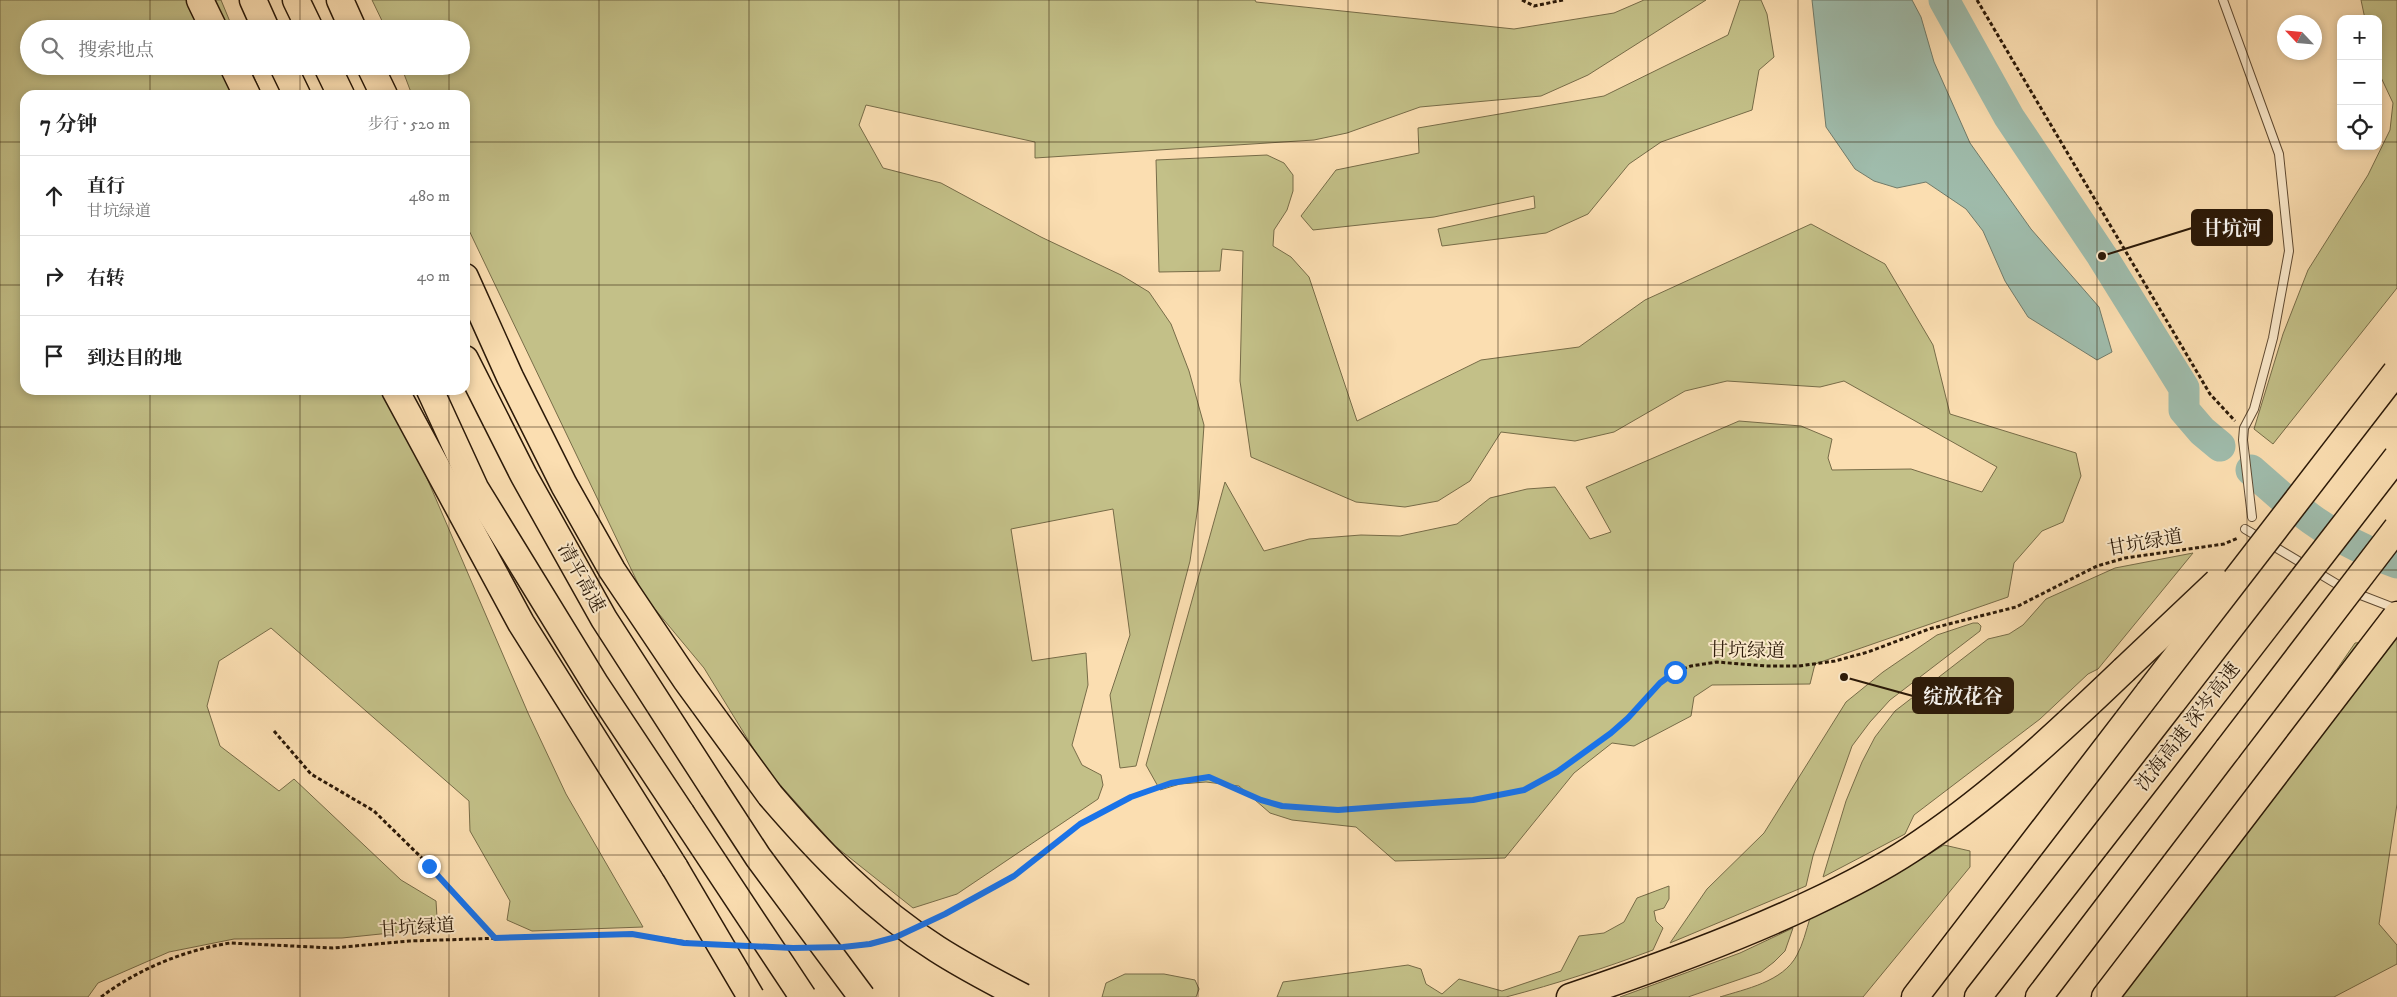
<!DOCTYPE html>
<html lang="zh">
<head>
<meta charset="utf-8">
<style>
  :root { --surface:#fff; --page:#f6f6f6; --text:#222; --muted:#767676; --line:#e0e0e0 }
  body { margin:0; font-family:"IM FELL DW Pica","Noto Serif SC",serif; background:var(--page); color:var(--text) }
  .controls { position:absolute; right:15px; top:15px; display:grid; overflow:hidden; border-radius:10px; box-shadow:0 2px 8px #0003 }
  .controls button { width:45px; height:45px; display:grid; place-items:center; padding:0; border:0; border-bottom:1px solid var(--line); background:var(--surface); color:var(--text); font:25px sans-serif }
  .compass { position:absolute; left:2277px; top:15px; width:45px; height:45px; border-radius:50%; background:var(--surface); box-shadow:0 2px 8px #0003; rotate:296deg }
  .stop { position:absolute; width:15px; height:15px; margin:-11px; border:4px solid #1a73e8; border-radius:50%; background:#fff }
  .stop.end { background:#1a73e8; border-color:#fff; box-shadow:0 1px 5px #0008 }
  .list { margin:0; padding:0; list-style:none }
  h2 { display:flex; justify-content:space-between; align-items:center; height:65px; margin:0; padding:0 20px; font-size:21px }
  h2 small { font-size:16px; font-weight:400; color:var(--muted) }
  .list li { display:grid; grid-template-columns:32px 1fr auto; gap:15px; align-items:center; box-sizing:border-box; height:80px; padding:0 20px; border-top:1px solid var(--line) }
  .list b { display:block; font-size:19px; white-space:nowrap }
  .list p { margin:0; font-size:16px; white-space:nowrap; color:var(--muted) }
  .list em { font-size:16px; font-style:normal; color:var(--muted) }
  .icon { flex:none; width:28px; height:28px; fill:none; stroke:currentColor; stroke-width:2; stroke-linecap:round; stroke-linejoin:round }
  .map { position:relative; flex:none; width:2397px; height:997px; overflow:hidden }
  .search { position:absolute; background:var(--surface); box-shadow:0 2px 8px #0003; left:20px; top:20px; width:450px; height:55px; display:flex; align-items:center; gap:12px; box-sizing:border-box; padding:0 18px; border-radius:28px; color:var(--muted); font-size:19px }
  .panel { position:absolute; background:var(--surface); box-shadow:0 2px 8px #0003; left:20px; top:90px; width:450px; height:305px; border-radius:15px }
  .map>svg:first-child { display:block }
  .green { fill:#c3c088; stroke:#776c48 }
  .water { fill:#9fbcac; stroke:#717b6a }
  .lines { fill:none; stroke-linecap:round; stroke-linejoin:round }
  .river { stroke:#9fbcac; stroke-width:31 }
  .service-casing { stroke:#5f4a32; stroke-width:10 }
  .motorway-casing { stroke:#2b1908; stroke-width:29 }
  .path { stroke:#2b1908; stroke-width:3; stroke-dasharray:4 2.5; stroke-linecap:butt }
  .service { stroke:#fceacc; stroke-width:8 }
  .motorway { stroke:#fbdeb1; stroke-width:26 }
  .motorway-bridge-casing { stroke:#2b1908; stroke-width:29; stroke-linecap:butt }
  .motorway-bridge { stroke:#fbdeb1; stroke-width:26 }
  .route { stroke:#1a73e8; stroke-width:6 }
  .grid { fill:none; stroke:#2b1908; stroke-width:1; stroke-opacity:0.55 }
  .labels { text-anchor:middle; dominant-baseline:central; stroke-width:4; stroke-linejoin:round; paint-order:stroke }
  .street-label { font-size:19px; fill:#2b1908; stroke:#fceacc }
  .leader { fill:none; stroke:#2b1908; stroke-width:2 }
  .callout-dot { fill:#2b1908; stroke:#fceacc; stroke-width:2 }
  .callout { fill:#2b1908; stroke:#2b1908; stroke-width:2 }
  .callout-label { font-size:20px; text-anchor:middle; font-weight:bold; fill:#fff }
</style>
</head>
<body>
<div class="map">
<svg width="2397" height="997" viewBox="0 0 2397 997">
  <rect width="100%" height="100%" fill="#fbdeb1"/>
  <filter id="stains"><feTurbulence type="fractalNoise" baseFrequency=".004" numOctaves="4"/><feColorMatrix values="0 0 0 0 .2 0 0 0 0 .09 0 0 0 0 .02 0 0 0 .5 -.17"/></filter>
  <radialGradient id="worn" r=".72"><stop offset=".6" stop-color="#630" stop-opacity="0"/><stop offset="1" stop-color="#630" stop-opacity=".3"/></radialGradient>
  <!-- green -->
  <g class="green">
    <polygon points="0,0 221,0 233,29 29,29 29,66 249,66 262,95 25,95 25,390 389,390 528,713 566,794 643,927 532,931 507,920 510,901 470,831 469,801 271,628 219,661 207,706 220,746 279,791 294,779 401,880 436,901 437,917 429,929 342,938 234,939 169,952 98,983 88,997 0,997"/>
    <polygon points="372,0 1255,0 1256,2 1514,29 1614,13 1644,0 1706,0 1588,75 1541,96 1420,107 1347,133 1314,140 1035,158 1035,142 866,105 859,125 883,168 941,183 1041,237 1121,275 1149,292 1171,324 1189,371 1204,425 1199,499 1190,561 1136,766 1120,768 1110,695 1130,635 1113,509 1011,529 1032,661 1086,653 1088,685 1072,745 1082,765 1101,775 1103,785 1098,799 957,894 913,908 835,846 766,769 704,668 644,596 465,222 465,95 412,95 401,66 461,66 461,29 386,29"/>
    <polygon points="1740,0 1761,0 1767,14 1774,57 1759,70 1752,110 1661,142 1629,164 1588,214 1546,233 1442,246 1438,229 1535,208 1534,196 1434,217 1313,230 1301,216 1336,170 1419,153 1418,128 1604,96 1728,35"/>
    <polygon points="2361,0 2397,0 2397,288 2273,444 2254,429 2283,334 2308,270 2368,175 2390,130 2393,103 2378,71 2378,19 2365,19"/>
    <polygon points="1267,155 1284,163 1293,175 1293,191 1287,210 1274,230 1273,246 1291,257 1309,277 1357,421 1481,360 1579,347 1645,300 1811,224 1885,264 1933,345 1950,414 2076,453 2081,476 2063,522 2042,531 2014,563 2008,597 1815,664 1810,684 1712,685 1694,697 1691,716 1634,746 1612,743 1574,773 1505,858 1395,861 1356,827 1292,820 1270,813 1239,786 1206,782 1180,784 1160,790 1146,765 1225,482 1264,551 1309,539 1361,535 1400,536 1457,524 1490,498 1527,489 1555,487 1590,539 1611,532 1586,487 1739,421 1801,426 1832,439 1828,458 1832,470 1911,469 1982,492 1997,467 1844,381 1820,387 1727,381 1685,391 1614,432 1575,441 1501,432 1470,481 1438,501 1405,507 1356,502 1251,457 1240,381 1243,251 1222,249 1220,271 1159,272 1156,160"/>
    <polygon points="2193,553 2098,669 2088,674 2040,719 1914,815 1905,834 1823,877 1846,801 1862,762 1875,737 1895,711 1988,639 2009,634 2023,625 2046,599 2115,568"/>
    <polygon points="1973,623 1978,623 1981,626 1980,631 1890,700 1870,722 1852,746 1813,856 1806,886 1670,943 1707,889 1764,833 1846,702 1883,672 1937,635"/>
    <polygon points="2397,639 2397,804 2379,924 2397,945 2397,964 2334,997 2102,997 2245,803 2355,643"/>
    <path d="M1944,845L1970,851V867L1863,997H1720C1745,989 1783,982 1797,955C1803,944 1806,931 1810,918L1883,882Z"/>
    <path d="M1669,886V899L1664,908L1654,911L1656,921L1663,928L1653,950C1605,968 1556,984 1506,997H1277L1283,982L1408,965L1421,969L1426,984L1442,994L1459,979L1502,991L1561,971L1579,936L1604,933L1624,922L1637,898Z"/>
    <polygon points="1793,928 1785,951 1774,962 1761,972 1688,997 1620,997 1740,953"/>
    <polygon points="1125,974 1164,974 1195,980 1199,989 1196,997 1102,997 1106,983"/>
  </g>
  <!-- water -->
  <polygon class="water" points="1812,0 1912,0 1921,17 1934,62 1970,143 2031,229 2099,307 2112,352 2097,360 2028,317 2005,281 1983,231 1966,209 1926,182 1897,188 1874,181 1855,169 1826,127"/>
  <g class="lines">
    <!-- river -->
    <g class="river">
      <polyline points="1944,0 2009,117 2102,256 2184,388 2184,410 2202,431 2220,446"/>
      <polyline points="2251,470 2283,498"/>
      <path d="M2302,512C2331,535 2362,550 2397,563"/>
    </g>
    <!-- service casing -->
    <g class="service-casing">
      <g id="service">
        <polyline points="2223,0 2279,154 2289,251 2273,338 2254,409 2244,428 2243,440 2252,517"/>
        <polyline points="2245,529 2345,589 2397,609"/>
      </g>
    </g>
    <!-- motorway casing -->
    <g class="motorway-casing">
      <g id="motorway">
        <polyline points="200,0 214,29"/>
        <polyline points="253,0 266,29"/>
        <polyline points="296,0 310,29"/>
        <polyline points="340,0 353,29"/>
        <polyline points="233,66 247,95"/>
        <polyline points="283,66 297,95"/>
        <polyline points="327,66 341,95"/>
        <polyline points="370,66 384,95"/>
        <polyline points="465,277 510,377 564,485 612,570 686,680 770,795"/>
        <polyline points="465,359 524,476 604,619 713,788"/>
        <polyline points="395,390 521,623 675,868"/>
        <polyline points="430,390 475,488 596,685 681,813"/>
        <path d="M1570,997C1651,970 1732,941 1810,904C1844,888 1878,871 1910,850C1988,799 2056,735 2124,670"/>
        <polyline points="1915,997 2149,692"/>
        <polyline points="1978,997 2192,722"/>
        <polyline points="2039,997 2228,749"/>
        <polyline points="2105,997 2397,615"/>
      </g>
    </g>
    <!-- path -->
    <g class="path">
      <polyline points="1522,0 1534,6 1563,0"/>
      <polyline points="1977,0 2210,394 2235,421"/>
      <polyline points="274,731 311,774 374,811 429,865 495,937"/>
      <polyline points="933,920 1014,876 1080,824 1131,797 1171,783 1209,777 1261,800 1282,806 1338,810 1473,800 1524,790 1557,772 1611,733 1628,718 1660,683 1675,672 1691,666 1717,662 1766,666 1799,666 1835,661 1868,652 1929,629 2016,607 2097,566 2125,558 2224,544 2238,538"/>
      <polyline points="850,946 886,940"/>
      <path d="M101,997C138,969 185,950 230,943L333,948L409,941L632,934L694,943"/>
    </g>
    <!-- service -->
    <use href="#service" class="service"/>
    <!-- motorway -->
    <use href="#motorway" class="motorway"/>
    <!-- motorway-bridge casing -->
    <g class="motorway-bridge-casing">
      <g id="motorway-bridge">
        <polyline points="2124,670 2217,582"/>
        <polyline points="2149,692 2396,372"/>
        <polyline points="2192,722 2397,457"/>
        <polyline points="2228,749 2397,528"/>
        <polyline points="713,788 758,857 862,997"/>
        <path d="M770,795C819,852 872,908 937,949C965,967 994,982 1023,997"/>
        <polyline points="681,813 803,997"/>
        <polyline points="675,868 751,997"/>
      </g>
    </g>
    <!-- motorway-bridge -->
    <use href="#motorway-bridge" class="motorway-bridge"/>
  </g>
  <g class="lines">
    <!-- route -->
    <polyline class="route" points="429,866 495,938 632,934 684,943 793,948 843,947 870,944 896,937 945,914 1014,876 1080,824 1131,797 1171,783 1209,777 1261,800 1282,806 1338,810 1473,800 1524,790 1557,772 1611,733 1628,718 1660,683 1675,672"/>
  </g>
  <!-- grid -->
  <path class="grid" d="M150,0V29M300,0V29M449,0V29M599,0V997M749,0V997M899,0V997M1049,0V997M1198,0V997M1348,0V997M1498,0V997M1648,0V997M1798,0V997M1948,0V997M2097,0V997M2247,0V997M150,66V95M300,66V95M449,66V95M0,142H25M465,142H2341M2378,142H2397M0,285H25M465,285H2397M150,390V997M300,390V997M449,390V997M0,427H2397M0,570H2397M0,712H2397M0,855H2397"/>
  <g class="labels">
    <!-- street labels -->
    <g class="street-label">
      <text transform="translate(2145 543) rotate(-10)">甘坑绿道</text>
      <text transform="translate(581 578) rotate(61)">清平高速</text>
      <text transform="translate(1747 651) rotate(1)">甘坑绿道</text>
      <text transform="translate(2188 727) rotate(-52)">沈海高速 深岑高速</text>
      <text transform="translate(417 928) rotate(-4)">甘坑绿道</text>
    </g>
  </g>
  <!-- callouts -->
  <path class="leader" d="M2102 256L2192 228M1844 677L1913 696"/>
  <g class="callout-dot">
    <circle cx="2102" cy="256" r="5"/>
    <circle cx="1844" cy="677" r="5"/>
  </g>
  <g class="callout">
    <rect x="2192" y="210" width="80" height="35" rx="5"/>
    <rect x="1913" y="678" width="100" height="35" rx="5"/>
  </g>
  <g class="callout-label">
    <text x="2232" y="235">甘坑河</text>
    <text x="1963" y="703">绽放花谷</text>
  </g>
  <rect width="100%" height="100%" filter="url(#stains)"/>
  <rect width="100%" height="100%" fill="url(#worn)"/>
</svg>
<div class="controls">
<button>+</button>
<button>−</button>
<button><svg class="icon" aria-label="locate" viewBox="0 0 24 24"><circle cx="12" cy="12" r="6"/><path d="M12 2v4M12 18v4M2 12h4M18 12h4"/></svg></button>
</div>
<svg class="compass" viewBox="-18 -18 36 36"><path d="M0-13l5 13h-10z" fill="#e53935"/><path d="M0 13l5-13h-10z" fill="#767676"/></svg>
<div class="stop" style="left:1675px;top:672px"></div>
<div class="stop end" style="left:429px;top:866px"></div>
<div class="search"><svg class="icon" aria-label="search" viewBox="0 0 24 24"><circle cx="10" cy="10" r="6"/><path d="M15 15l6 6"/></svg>搜索地点</div>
<section class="panel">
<h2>7 分钟<small>步行 · 520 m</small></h2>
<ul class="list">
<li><svg class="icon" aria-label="ahead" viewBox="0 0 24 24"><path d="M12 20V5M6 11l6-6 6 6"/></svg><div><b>直行</b><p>甘坑绿道</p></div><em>480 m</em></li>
<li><svg class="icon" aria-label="right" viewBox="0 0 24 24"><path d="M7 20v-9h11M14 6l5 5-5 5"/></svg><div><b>右转</b></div><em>40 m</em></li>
<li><svg class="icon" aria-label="arrive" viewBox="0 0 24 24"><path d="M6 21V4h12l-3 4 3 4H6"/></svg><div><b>到达目的地</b></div></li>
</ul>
</section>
</div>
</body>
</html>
